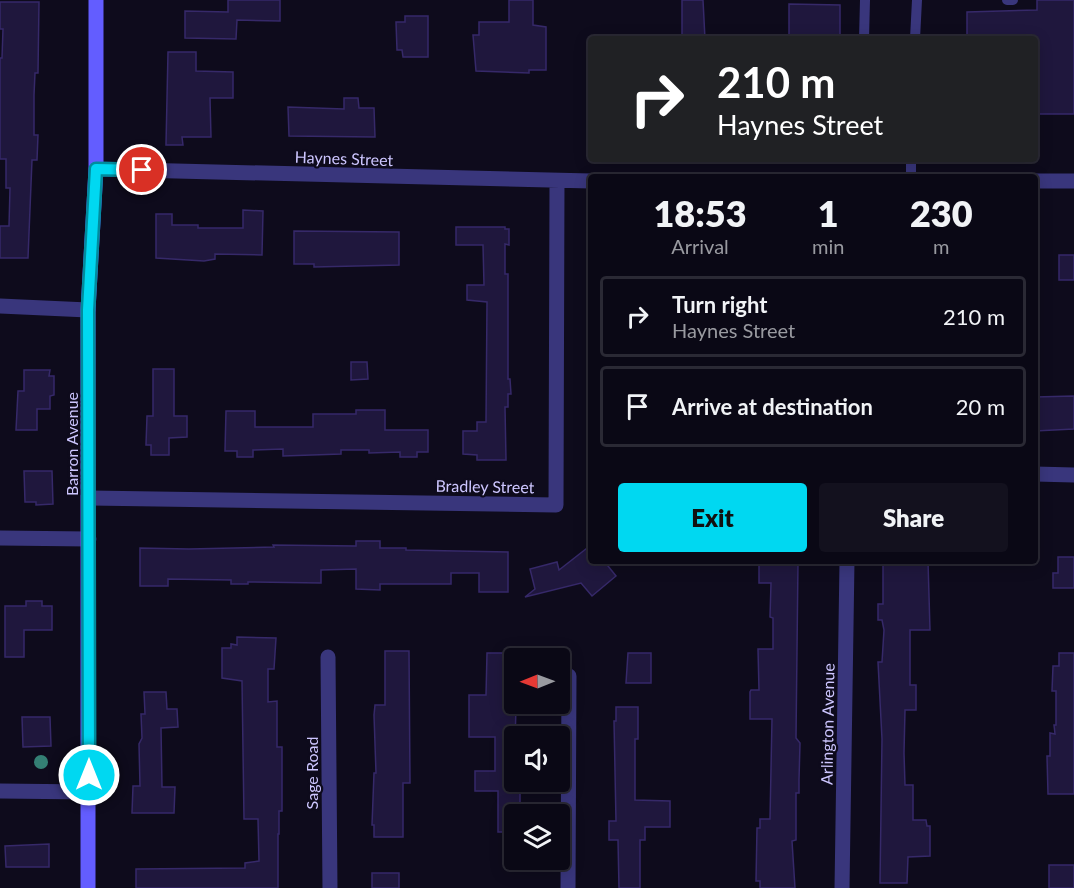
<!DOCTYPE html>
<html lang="en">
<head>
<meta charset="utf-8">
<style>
	body { margin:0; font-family:Lato,sans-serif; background:#13111e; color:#f1f3f6; height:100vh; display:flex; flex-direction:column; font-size:22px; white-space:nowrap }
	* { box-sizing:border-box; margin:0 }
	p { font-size:20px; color:#999aa0 }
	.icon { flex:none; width:33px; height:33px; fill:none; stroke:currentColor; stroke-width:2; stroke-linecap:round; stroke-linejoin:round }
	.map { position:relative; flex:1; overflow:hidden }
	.panel { position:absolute; left:588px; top:174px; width:450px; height:390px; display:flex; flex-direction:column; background:#0a0815; border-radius:6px; box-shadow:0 3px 15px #0003,0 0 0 2px #2a2934 }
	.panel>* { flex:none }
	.top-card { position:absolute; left:588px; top:36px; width:450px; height:126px; border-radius:6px; box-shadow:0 3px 15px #0003,0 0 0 2px #2a2934; background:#202124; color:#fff; overflow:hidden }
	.needle { width:39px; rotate:269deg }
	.controls { position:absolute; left:504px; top:648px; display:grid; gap:12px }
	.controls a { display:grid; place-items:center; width:66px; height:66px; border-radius:6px; background:#0a0815; box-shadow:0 3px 15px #0003,0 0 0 2px #2a2934; font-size:30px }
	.pin { position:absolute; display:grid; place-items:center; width:51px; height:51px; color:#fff; margin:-26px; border:3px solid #fff; border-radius:50%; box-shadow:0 2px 6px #0007 }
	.me { position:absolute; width:66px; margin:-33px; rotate:0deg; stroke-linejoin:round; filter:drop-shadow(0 0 4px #0008) }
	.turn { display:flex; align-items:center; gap:21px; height:126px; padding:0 30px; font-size:27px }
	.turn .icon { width:78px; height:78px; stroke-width:2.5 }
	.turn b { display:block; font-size:42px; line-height:51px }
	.eta { display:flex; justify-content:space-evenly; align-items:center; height:102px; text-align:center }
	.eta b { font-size:36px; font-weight:800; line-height:42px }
	.button { display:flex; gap:12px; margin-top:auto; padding:12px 30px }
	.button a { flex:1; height:69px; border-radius:6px; background:#00d8f1; color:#111; font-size:24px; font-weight:800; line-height:69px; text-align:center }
	.button a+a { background:#13111e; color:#f1f3f6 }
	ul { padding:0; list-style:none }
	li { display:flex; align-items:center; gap:18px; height:81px; margin:0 12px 9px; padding:0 18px; border:3px solid #2a2934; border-radius:6px }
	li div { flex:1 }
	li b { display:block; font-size:22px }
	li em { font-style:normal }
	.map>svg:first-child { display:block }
	.building { fill:#1f173d; stroke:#362969; stroke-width:1.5 }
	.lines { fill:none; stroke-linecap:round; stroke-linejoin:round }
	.lane { stroke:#39367c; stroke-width:10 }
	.street { stroke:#39367c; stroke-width:15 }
	.secondary { stroke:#635dff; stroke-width:15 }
	.tree { fill:#347f74 }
	.route-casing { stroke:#008c9d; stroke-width:15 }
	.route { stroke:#00d8f1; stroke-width:10 }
	.labels { text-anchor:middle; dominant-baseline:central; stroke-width:4.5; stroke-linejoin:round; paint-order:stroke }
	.street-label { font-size:16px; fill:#cdc6ff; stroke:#0e0b1c }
</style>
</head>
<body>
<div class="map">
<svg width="1074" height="888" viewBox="0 0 1074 888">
	<rect width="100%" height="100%" fill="#0e0b1c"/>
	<path class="building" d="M228,0H280V21L237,20L236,39L185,38V11L228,12Z
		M509,0H533V25L546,27V70H529V73L476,71L473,35H479V22H509Z
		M682,0H703L705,39H682Z
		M1037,0H1074V114H1035V39H967V12L1037,10Z
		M0,2H39L38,73H35L34,95V135H38L37,160H32L28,258H0V226H9L10,188H6V159H0V58H2L3,29H0Z
		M789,4L840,5V39H789Z
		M405,16H428V57H403L402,50H397L396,22H405Z
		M168,52H196V71L233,72V98H210L211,137H182L183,145H166Z
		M344,98H358L359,108H374L375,137L289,136L288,107L344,109Z
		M243,210L263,211L262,255L215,254V259L204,261L156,258V214H172V225H198V228H243Z
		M456,227H505V229H509V245L505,244V274H508V379H510L511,394H508V407H505L506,460H477V455L463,454V431H477V422H486L487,302L467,300V285H484L483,245H456Z
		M294,231L399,232V265L314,267V264H294Z
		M1059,255H1074V280H1059Z
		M351,362H367L368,379L351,380Z
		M153,369H174V416H187V437L169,438V455H151V445H146L147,416H153Z
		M24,370H50L49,376H54V395L50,396V409H37V430H16L18,391H24Z
		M1074,396V429L1035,431V397Z
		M356,410H385V430H428V452H417V457H400V452L369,453V450H341V454L283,456V449L253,450V457H237V451H225L226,411H255V427H313V414H356Z
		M24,471H52L53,504L36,505V502H25Z
		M356,541H380V548H406V550L508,552V592H479V573H451V584H380V590L356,589V569L321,570V583L248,582V584H231V580L168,579V586H140V548L189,549L274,547L273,545L356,546Z
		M591,545V561H604L616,576L592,596L581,583L525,597L535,589L530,569L557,562L559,570Z
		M1058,557H1074V588H1053V573H1058Z
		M883,561H928L930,630H910V685H916V710H905L904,753L905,785H913V820H926L927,826H930V856L908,857L907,883H880L882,739L878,662H882L884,630L882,620H878V604H883Z
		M798,562L796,738L800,743L799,780V793H796V840L792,841L795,888H760V881H756L757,828H760V819H770L772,719H750V692L751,690H759L758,649H773V618L770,617L771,583H759V563Z
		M26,601H42V606H52V630H24V657H5V606H26Z
		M237,637L276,638L274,669H268V702L277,701V747H282V811H279V834H278V888H136V869L245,868V863L259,861L258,819H244L242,681L222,678V648H231V644L237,645Z
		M385,651H409L410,783H403V837H374V825H372L374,773H376L374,715L375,705H385Z
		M487,653H508L506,706H516L514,782H520V814H514V832H498V791H475V771H495V737H469V695H486Z
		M628,653H651V683H626Z
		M1059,653H1074V794H1048L1047,756H1050V733L1055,734L1054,725H1056V691H1052L1053,666H1059Z
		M144,692H166L167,709H177L178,727L161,728L162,787H175L174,813H132L133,786H140L139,744L142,738L141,714H145Z
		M616,707H638V739H635V800L670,801V827H645V840H640V888H619L618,840H609V821H616L614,721H616Z
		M22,717H50L51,746L23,747Z
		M49,844V867H6L5,846Z
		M1049,865H1074V888H1049Z
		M372,873H399V888H372Z"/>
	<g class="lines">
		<path class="lane" d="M1007,0H1013
			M864,39L865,0
			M915,39L917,0
			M911,177V159"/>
		<path class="street" d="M96,169L591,181
			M1035,181H1074
			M0,306L88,310
			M1035,474L1074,475
			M90,498L556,505L557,181
			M0,538L89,539
			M328,657L330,888
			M0,791L89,792
			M568,888L569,676
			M842,888L847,561"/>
		<path class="secondary" d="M88,888V310L96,169V0"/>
	</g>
	<circle class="tree" cx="41" cy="762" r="7"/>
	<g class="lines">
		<g class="route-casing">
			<path id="route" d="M89,775L88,310L96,169L142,170"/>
		</g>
		<use href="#route" class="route"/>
	</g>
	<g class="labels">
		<g class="street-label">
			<text transform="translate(344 158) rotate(2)">Haynes Street</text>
			<text transform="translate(71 444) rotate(-90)">Barron Avenue</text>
			<text transform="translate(485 486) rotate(1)">Bradley Street</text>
			<text transform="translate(827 724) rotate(-89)">Arlington Avenue</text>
			<text transform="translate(311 773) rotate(-90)">Sage Road</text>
		</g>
	</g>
</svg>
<div class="controls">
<a><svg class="needle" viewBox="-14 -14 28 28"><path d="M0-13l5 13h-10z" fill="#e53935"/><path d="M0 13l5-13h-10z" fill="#999aa0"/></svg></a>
<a><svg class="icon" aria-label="sound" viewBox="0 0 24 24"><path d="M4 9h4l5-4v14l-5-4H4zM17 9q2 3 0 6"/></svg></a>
<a><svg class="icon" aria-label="layers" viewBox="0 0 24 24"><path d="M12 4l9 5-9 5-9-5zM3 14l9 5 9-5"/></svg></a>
</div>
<div class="pin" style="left:142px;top:170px;background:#d93025"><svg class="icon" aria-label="arrive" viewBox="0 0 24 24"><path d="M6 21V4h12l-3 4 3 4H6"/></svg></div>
<svg class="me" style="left:89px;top:775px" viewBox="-20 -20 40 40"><circle r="17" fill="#00d8f1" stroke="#fff" stroke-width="3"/><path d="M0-11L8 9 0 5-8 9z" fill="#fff"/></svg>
<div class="top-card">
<div class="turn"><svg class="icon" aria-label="right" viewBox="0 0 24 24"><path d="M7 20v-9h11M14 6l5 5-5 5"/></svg><div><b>210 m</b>Haynes Street</div></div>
</div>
<section class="panel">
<div class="eta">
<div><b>18:53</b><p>Arrival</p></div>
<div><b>1</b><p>min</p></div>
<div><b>230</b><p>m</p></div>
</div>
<ul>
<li><svg class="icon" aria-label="right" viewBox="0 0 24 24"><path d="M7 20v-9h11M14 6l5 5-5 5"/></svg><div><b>Turn right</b><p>Haynes Street</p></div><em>210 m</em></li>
<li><svg class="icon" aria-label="arrive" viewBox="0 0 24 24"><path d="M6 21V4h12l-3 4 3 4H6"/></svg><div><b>Arrive at destination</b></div><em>20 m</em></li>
</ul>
<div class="button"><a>Exit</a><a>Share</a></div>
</section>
</div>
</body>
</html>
